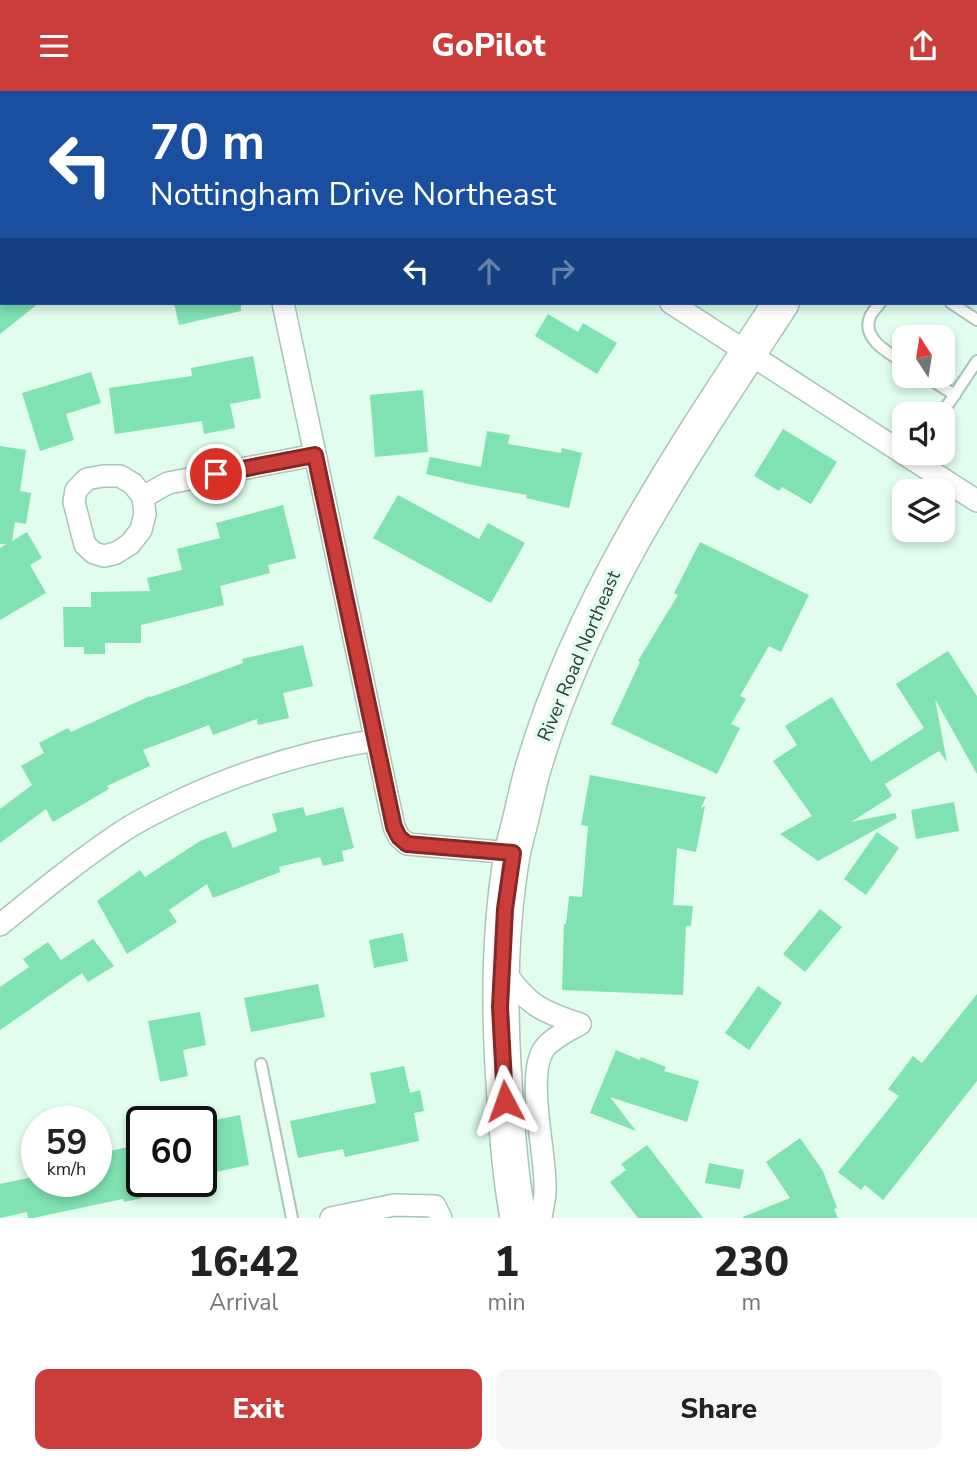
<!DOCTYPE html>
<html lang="en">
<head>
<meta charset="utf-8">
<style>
	body { margin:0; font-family:"Nunito Sans",sans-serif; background:#f6f6f6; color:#222; height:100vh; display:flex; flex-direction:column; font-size:26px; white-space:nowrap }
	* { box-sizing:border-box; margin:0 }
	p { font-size:23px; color:#767676 }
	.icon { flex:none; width:38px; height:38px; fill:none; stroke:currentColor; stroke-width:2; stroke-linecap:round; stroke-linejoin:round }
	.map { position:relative; height:1127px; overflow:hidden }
	.panel { display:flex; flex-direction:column; background:#fff; flex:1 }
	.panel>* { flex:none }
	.banner { position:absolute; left:0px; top:0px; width:978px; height:214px; box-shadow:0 4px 10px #0003; background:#1a4fa0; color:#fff; overflow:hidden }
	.needle { width:46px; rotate:348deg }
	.controls { position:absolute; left:892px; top:234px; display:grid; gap:14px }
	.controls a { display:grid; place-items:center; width:63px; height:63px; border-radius:14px; background:#fff; box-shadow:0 4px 10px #0003; font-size:35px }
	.speed { position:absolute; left:21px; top:1015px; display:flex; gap:14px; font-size:35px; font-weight:700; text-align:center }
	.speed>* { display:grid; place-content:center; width:91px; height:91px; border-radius:50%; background:#fff; box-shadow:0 4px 10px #0003; line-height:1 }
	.speed small { font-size:18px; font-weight:400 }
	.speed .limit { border:4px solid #111; border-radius:10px; background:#fff; color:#111 }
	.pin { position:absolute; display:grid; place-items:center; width:60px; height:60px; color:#fff; margin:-30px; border:4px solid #fff; border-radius:50%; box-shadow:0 2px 7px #0007 }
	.me { position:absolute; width:77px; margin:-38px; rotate:356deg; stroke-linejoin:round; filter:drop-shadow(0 0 5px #0008) }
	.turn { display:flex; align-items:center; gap:24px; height:147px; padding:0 35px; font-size:32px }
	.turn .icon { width:91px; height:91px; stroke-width:2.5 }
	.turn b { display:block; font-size:49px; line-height:60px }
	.lanes { display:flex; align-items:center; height:66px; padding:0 35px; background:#0003; justify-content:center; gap:35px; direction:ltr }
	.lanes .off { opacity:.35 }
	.eta { display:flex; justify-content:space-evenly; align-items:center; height:119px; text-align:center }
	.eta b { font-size:42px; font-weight:800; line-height:49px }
	.action { display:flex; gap:14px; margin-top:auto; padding:14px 35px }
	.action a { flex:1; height:80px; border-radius:14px; background:#cb3d3a; color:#fff; font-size:28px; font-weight:800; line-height:80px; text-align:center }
	.action a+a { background:#f6f6f6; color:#222 }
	header { display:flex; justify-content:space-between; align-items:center; height:91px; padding:0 35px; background:#cb3d3a; color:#fff; font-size:32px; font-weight:800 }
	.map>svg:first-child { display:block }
	.building { fill:#80e1b2 }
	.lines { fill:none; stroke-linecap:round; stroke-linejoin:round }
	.service-casing { stroke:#a9c5b6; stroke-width:14 }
	.minor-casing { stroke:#a9c5b6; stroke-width:24 }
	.primary-casing { stroke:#a9c5b6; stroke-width:38 }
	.service { stroke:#fff; stroke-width:10 }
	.minor { stroke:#fff; stroke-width:21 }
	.primary { stroke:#fff; stroke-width:35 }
	.route-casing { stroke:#842826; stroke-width:18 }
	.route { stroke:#cb3d3a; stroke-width:12 }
	.labels { text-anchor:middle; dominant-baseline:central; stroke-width:7; stroke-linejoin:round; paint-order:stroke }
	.street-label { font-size:19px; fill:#323d37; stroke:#e0fded }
</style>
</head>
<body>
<header><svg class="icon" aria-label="menu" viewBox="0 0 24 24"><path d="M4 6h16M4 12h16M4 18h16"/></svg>GoPilot<svg class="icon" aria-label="share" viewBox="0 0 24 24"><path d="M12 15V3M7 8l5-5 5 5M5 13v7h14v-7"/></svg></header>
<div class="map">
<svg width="977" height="1127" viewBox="0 0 977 1127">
	<rect width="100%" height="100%" fill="#e0fded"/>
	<path class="building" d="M0,212H39L0,243Z
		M174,212H241V220L179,234Z
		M548,223L578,241L583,232L617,252L597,283L535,245Z
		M253,265L261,307L230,313L235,337L204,343L202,330L115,343L109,297L192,285L191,277Z
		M91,281L101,312L66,323L74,349L40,360L22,302Z
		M423,299L428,361L375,366L370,304Z
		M783,338L837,371L811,413L782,396L779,400L754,385Z
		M487,340L510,344L508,353L561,362L562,357L582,362L569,417L526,407L527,404L473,394L426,383L430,366L481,376Z
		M0,355L26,359L20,400L31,402L26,433L15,431L12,450L27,441L42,467L30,474L46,502L0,529V457L6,453H0Z
		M398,404L479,448L488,432L525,452L491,512L373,447Z
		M283,414L296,467L268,474L270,482L220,495L224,514L141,534V552H105V563H84V556H64L63,516H91V501L150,500L147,487L182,479L177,458L220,447L216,432Z
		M700,451L809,504L781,561L769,555L740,605L746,608L731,633L740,637L717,683L611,633L640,571L638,570L678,504L674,502Z
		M303,554L313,595L283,602L289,627L258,634L257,628L213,644L209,634L143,659L150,675L107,695L109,698L53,731L46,718L0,752V718L32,694L21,675L44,662L39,652L68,637L71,641L150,605L151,606L243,572L242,568Z
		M948,560L977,605V683L935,608L947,671L939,660L885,693L892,705L851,731L895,722L897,727L818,770L780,743L812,725L773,670L797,654L785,635L832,606L871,671L924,637L896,593Z
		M590,684L706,706L701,717L705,715L696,761L677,757L673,814L693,815L691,835H686L683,904L562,899L564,833H566L569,805L582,806L588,735L581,734Z
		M954,711L959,740L916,748L911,719Z
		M303,716L306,725L343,716L354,757L342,760L344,770L323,775L320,766L279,776L280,781L213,807L207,793L169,819L177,831L127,863L97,810L140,779L145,786L200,750L226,740L233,757L277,740L272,723Z
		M877,741L899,757L866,804L844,788Z
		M820,818L842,836L805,881L783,863Z
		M403,842L408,870L374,877L369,849Z
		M93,848L114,875L88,891L82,882L0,939V896L29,876L23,868L48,851L61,869Z
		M318,893L325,926L251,941L244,907Z
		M758,895L782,912L749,959L725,942Z
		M977,903V990L883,1109L865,1094L861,1099L838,1081L899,1005L888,998L913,965L922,972Z
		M200,921L206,954L183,959L188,985L160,991L148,930Z
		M616,959L640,969L641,966L666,976L664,980L699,990L687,1031L610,1006L636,1040L590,1022Z
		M404,975L410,1002L420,999L424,1020L414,1022L419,1050L345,1066L343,1058L298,1067L290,1030L376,1012L370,982Z
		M240,1024L249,1074L201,1084V1062L210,1060L204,1031Z
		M800,1047L823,1080L837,1117L834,1118L838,1127H743V1126L790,1107L766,1071Z
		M142,1053V1107L124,1111L123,1108L33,1127H28L27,1121L0,1127V1093L37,1085V1090H96V1063Z
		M647,1054L703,1127H638L610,1091L626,1079L621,1073Z
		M709,1072L744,1079L740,1098L705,1092Z"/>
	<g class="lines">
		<g class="service-casing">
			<path id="service" d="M976,69H977
				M880,212C877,216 872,221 870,226C861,248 890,263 905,272
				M951,212L977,229
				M925,285L955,304
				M941,324L977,270
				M261,973L292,1127"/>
		</g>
		<g class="minor-casing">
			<path id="minor" d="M226,0L227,2
				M865,0L868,2
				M283,212L394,736L399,746L407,753L513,762
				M671,212L977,410
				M103,385H120L133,393L143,406L145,423L141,439L130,453L116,462L104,465L94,462L85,454L74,411L76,399L87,388Z
				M143,406L168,392L315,364
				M0,834C39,802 78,770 120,742C139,729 160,719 181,709C243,680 308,660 376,649
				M502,877C527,913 539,920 580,933
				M331,1127L394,1114L435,1115L441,1127
				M541,1127C542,1118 545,1109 545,1100C547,1065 525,986 544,958C552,947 568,940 580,933"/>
		</g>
		<g class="primary-casing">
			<path id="primary" d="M918,2L920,0
				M518,1127C509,1077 506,1025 503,975C499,904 500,834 512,764C515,748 520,733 523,718C527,702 530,686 535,671C585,504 686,357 781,212"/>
		</g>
		<use href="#service" class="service"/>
		<use href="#minor" class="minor"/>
		<use href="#primary" class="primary"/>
	</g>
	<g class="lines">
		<g class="route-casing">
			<path id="route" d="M216,383L315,364L394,736L399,746L407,753L513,762L505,818L500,916L505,1010"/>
		</g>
		<use href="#route" class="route"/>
	</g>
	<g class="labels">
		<g class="street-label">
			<text transform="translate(579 565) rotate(-67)">River Road Northeast</text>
		</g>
	</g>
</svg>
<div class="controls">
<a><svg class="needle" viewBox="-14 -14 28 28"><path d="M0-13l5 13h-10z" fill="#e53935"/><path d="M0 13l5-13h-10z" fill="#767676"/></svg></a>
<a><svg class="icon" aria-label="sound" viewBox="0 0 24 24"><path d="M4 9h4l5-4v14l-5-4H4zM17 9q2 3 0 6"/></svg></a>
<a><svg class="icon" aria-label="layers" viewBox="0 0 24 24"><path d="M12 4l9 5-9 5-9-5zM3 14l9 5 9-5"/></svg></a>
</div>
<div class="speed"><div>59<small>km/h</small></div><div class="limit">60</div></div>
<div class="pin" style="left:216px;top:383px;background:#d93025"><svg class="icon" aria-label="arrive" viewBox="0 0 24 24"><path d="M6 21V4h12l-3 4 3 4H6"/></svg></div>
<svg class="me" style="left:505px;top:1010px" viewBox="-20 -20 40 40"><path d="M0-17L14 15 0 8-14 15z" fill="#cb3d3a" stroke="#fff" stroke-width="4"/></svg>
<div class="banner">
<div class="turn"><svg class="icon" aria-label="left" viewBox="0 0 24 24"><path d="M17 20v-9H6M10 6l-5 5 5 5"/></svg><div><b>70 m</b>Nottingham Drive Northeast</div></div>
<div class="lanes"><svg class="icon" aria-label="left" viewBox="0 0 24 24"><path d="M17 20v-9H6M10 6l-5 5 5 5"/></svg><svg class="icon off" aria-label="ahead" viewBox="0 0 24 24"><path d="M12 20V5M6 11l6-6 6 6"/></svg><svg class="icon off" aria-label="right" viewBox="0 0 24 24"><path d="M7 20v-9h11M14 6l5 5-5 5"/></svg></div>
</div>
</div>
<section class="panel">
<div class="eta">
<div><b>16:42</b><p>Arrival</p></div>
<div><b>1</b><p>min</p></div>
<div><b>230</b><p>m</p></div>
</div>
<div class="action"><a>Exit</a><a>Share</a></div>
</section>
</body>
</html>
